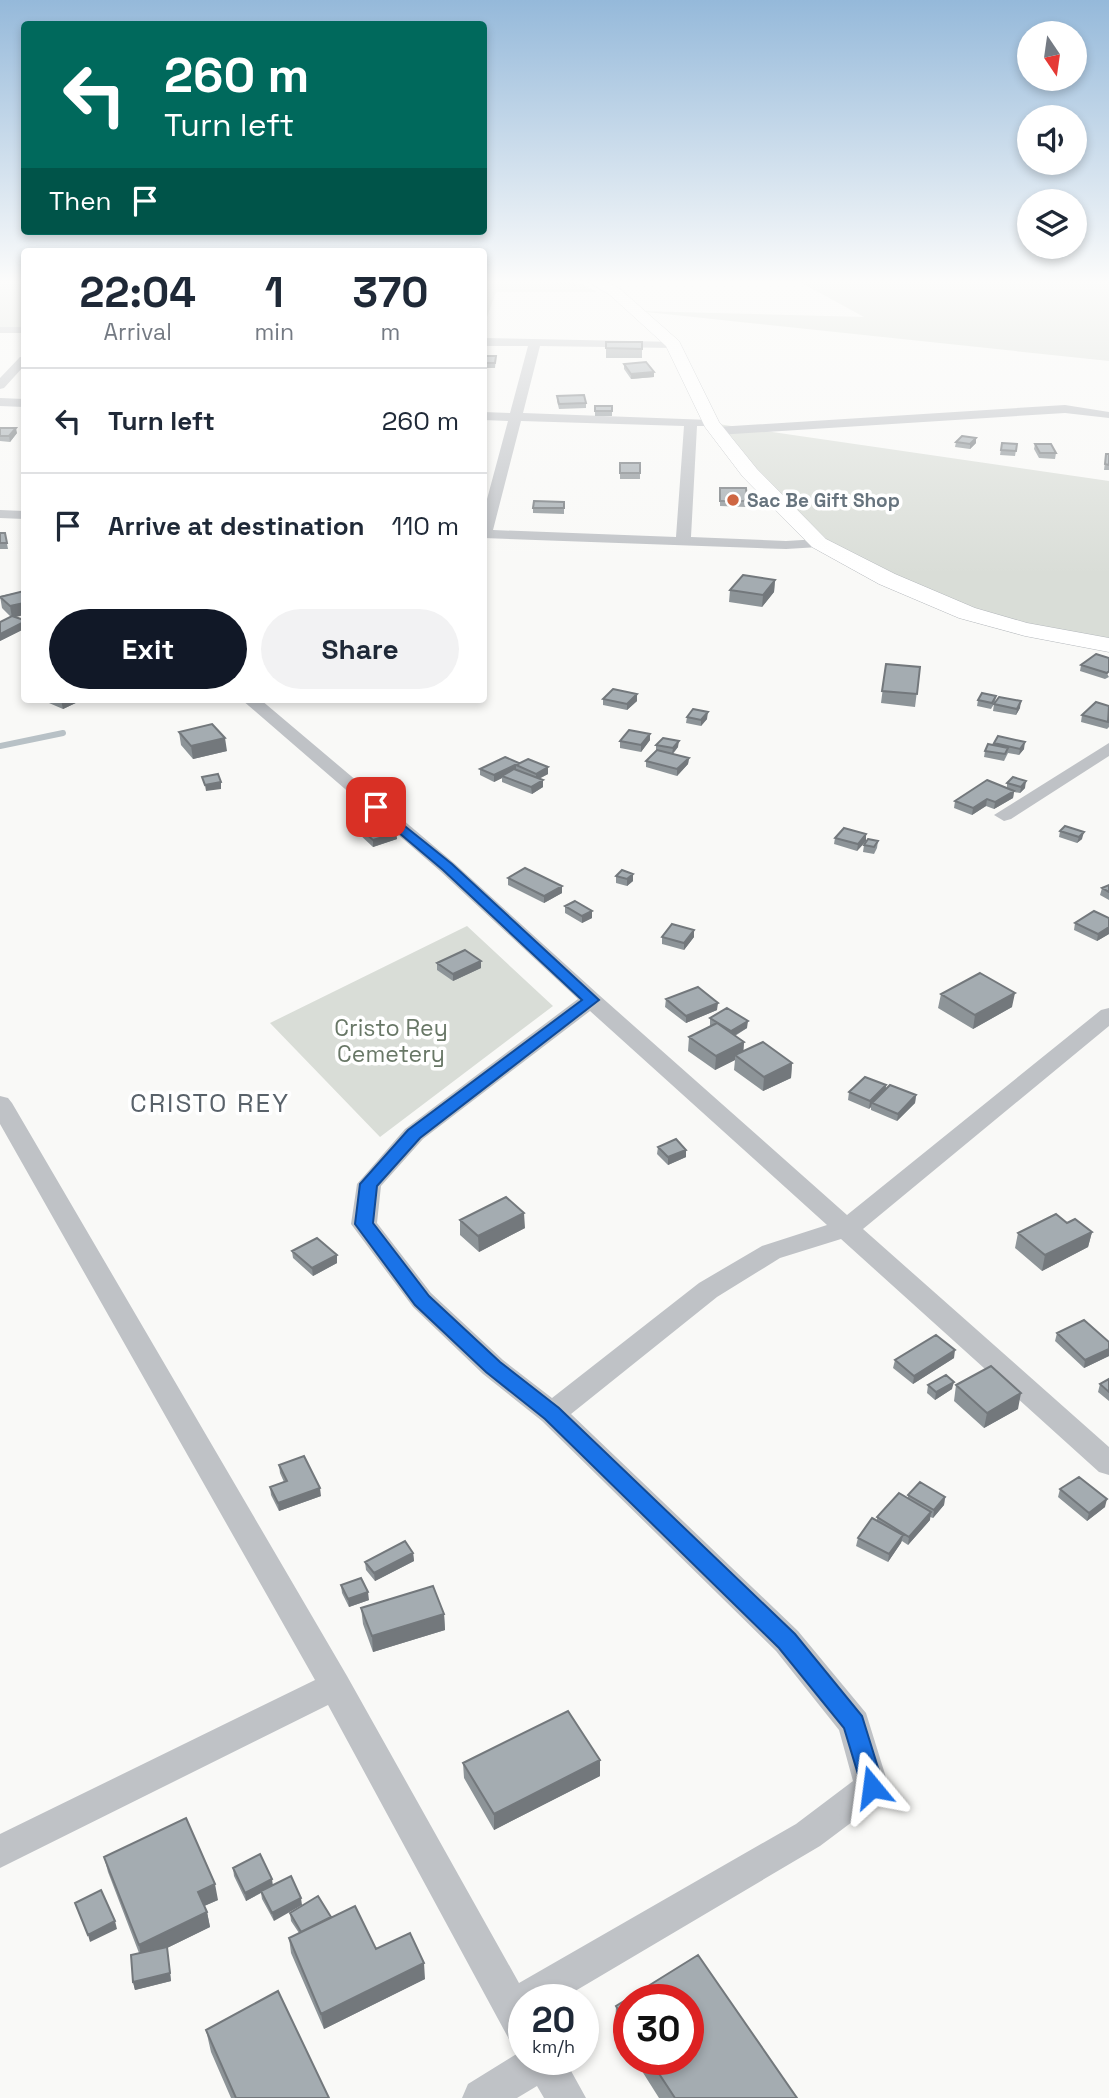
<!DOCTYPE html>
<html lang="en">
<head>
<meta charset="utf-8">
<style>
	body { margin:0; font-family:"Space Grotesk",sans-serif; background:#f2f2f3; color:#1f2937; height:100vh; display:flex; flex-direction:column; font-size:26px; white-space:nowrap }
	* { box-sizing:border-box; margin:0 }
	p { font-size:23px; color:#747a83 }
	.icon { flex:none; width:38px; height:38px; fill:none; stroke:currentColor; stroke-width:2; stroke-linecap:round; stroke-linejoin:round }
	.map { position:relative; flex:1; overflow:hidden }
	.drawer { position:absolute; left:21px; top:248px; width:466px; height:455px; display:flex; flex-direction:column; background:#fff; border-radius:7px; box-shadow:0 4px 10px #0003 }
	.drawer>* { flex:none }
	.hud { position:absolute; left:21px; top:21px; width:466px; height:214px; border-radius:7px; box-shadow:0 4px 10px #0003; background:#00695c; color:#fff; overflow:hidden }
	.needle { width:46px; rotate:167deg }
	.tools { position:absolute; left:1017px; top:21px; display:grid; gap:14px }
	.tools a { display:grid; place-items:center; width:70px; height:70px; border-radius:50%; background:#fff; box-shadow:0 4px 10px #0003; font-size:35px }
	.speed { position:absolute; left:508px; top:1984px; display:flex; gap:14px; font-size:35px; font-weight:700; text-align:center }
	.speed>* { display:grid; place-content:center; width:91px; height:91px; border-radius:50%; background:#fff; box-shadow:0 4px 10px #0003; line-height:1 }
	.speed small { font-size:18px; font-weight:400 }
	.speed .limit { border:10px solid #d22; background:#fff; color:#111 }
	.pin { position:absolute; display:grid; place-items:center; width:60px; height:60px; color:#fff; margin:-30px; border-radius:14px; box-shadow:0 4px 10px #0006 }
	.me { position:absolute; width:77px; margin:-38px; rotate:344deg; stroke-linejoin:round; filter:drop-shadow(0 0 5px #0008) }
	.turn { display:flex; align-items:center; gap:24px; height:147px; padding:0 28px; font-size:32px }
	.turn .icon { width:91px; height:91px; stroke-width:2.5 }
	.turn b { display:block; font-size:49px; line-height:60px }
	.then { display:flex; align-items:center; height:66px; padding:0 28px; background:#0003; gap:14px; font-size:26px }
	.eta { display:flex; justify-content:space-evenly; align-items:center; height:119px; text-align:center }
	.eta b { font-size:42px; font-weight:600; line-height:49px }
	.action { display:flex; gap:14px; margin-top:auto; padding:14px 28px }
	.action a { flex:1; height:80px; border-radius:42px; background:#111827; color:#fff; font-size:28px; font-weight:600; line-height:80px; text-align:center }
	.action a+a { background:#f2f2f3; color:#1f2937 }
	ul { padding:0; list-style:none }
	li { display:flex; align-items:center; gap:21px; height:105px; padding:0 28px; border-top:2px solid #e0e1e3 }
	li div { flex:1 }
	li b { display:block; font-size:26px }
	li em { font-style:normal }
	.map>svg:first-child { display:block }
	.green { fill:#d9ddd7 }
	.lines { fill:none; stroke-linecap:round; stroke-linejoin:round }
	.stream { stroke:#b8c1c6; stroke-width:6 }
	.secondary-casing { stroke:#b4b8bc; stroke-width:1 }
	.path { stroke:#b9bcbe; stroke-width:2.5; stroke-dasharray:2 2; stroke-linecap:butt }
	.minor { fill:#bfc2c6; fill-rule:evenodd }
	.secondary { fill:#fff; fill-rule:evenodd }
	.wall { fill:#8d9498 }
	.shaded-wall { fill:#73787c }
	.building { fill:#a4acb1; stroke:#73787c; stroke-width:2 }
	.route { fill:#1a73e8; stroke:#114b97; stroke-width:2 }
	.poi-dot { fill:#ce6642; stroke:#fff; stroke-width:2.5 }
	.labels { text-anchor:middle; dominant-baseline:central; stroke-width:7; stroke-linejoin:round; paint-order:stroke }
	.far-poi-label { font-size:19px; font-weight:bold; fill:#67747e; stroke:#fff; text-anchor:start }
	.park-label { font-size:23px; fill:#687766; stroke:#fff }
	.quarter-label { font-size:26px; letter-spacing:2px; fill:#59626a; stroke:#fff }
</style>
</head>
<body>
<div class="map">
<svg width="1109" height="2098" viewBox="0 0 1109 2098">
	<rect width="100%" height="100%" fill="#f9f9f7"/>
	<path class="green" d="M0,281H24V330L0,329Z
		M483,281H577L597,292H496L483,328Z
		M798,281H1109V361L637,311L864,317Z
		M711,423L1109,481V645L1025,629L819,543Z
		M467,926L553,1006L380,1137L270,1023Z"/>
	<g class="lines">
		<path class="stream" d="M0,746L63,733"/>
		<g class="secondary-casing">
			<path id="secondary" d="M587,281H606L620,289L679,341L719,422L757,469L826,539L895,574L975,608L1027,623L1109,638V652L1025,636L959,618L879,584L812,547L743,477L705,427L666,346L610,295Z"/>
		</g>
		<path class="path" d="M545,281L576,285"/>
		<path class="minor" d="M0,327H24V333H0Z
			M483,338L677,342L679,344L673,348L540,346L523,413L710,420V426H697L691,537L786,541L819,539L826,543L819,547L786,549L483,538V514L508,421L483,420V412L510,413L528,346H483ZM521,421L684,426L676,537L493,530Z
			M20,357H24V366L4,388L0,389V378Z
			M0,398L24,399V407L0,406Z
			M1065,405L1109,412V418L1065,413L717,435L710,431L717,427Z
			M0,510L24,511V519L0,518Z
			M242,700H261L454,863L599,995L847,1215L1101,1010L1109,1008V1026L863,1229L1109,1447V1475L1099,1472L841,1239L780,1258L717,1297L571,1414L798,1631L866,1713L889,1787L884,1798L820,1846L560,2000H523V2047L510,2041L328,1705L0,1868V1834L315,1680L0,1124V1096L8,1098L12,1103L347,1676L519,1983L796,1824L853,1781L839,1730L776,1651L542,1421L483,1374L413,1307L351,1224L357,1184L405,1129L578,999L440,871ZM590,1011L827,1225L762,1246L699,1283L552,1398L503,1360L431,1293L377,1223L381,1186L423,1139Z
			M1109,743V756L1011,819L1004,821L994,815Z
			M523,2050V2060H565L586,2098H544L537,2086L517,2098H462L468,2084Z"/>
		<use href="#secondary" class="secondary"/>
	</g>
	<path class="wall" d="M606,342H642V358H606Z
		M483,356H496L495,368H483Z
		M624,364L654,377L631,379L624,369Z
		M557,396L586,403V408L559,409L557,401Z
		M595,406H612V416H595Z
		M0,428L17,433L10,442L0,441Z
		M976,438V443L970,449L955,447L956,442Z
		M1002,443L1017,444L1015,456L1000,455Z
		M1035,444L1056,453L1055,459L1039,458L1034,449Z
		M1106,454H1109V470H1104Z
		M620,463L640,473V479H620Z
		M720,488L747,501L746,507L720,506Z
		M564,502V514L533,513V508Z
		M0,533H5L8,549H0Z
		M775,580L774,592L762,607L729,602L730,590Z
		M24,591L15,617L24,629L0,641V622L11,617L2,608L0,596Z
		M1096,654L1109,677L1105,679L1080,671L1081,665Z
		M886,664L920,667L915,707L881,703Z
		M996,696L995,702L1020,708L1016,715L993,711L994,704L991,709L977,706L978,700Z
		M603,699L637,701L627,710L603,705Z
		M42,700H82L63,709Z
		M1109,706V727L1107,729L1081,722L1082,715Z
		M687,717L707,719L701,726L686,723Z
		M179,732L227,751L193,759L181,745Z
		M650,740L641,752L620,748V741Z
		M994,743L1024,749L1019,755L1008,753L1004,761L984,757L985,751L993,745Z
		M656,745L678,747L673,754L689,758L688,764L677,776L646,767V761L656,751Z
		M519,763L548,767V774L539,779L543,787L532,794L502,782V778L494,782L480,775V769Z
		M1007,783L1025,788L1020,793L1014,792L1013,798L994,809L986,806L972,815L954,808L955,801L1007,788Z
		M1065,826L1082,839L1077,843L1059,837L1060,831Z
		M358,827L396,833L397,839L373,847L359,834Z
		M866,834V841L857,851L834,844L835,838Z
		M878,841L877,848L874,854L863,852L864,845Z
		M616,876L633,881L627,886L616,883Z
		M508,878L562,886V893L544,903L508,885Z
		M1109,885V900L1100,895L1102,888Z
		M565,906L592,918L582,923L565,913Z
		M1109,918V934L1097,941L1074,930L1075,923Z
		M662,937H694L684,950L662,944Z
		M481,961V968L453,981L437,970V963Z
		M941,994L1012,1007L973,1029L938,1008Z
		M666,999L717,1010L686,1023L665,1007Z
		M710,1018L747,1028L735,1036L744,1042L743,1052L792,1063L791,1078L763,1091L734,1070L735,1060L715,1070L688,1051L689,1037L710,1026Z
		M886,1085V1088L916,1095L915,1103L897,1121L871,1110V1107L869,1109L848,1100L849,1092Z
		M658,1147L686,1150V1157L668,1165L657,1154Z
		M460,1220L525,1228L479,1252L460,1235Z
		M1067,1223L1092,1232L1088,1247L1042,1271L1015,1248L1018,1233Z
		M292,1251L337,1255V1263L313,1276L293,1258Z
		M1057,1333L1109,1342V1356L1084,1368L1055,1341Z
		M954,1358L913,1384L893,1368L895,1360Z
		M1109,1379V1401L1098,1392L1100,1384Z
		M928,1385L952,1389L935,1400L927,1393Z
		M956,1385L1018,1409L984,1428L954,1401Z
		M279,1465L321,1496L279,1511L271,1495L270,1487L284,1482L280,1473Z
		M1060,1489L1105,1507L1087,1521L1058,1497Z
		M908,1495L945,1497L944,1505L933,1518L930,1517V1520L908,1545L902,1541L888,1562L856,1546L858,1538L877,1521V1517L908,1498Z
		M413,1553L414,1561L375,1581L366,1570L365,1562Z
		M341,1585L369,1600L349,1607L342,1593Z
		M361,1608L444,1614L445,1630L373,1652L363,1624Z
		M600,1760V1776L494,1830L464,1778L463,1763Z
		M104,1857L218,1900L204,1906L207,1912L210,1927L167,1948L171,1981L135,1990L133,1982L139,1953L108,1872Z
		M233,1868L273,1885L274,1921L262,1899L261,1893L246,1901L234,1876Z
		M290,1913L331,1917L376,1949L425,1979L324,2029L291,1953L289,1938L299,1933L291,1921Z
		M698,1955L797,2098H659L635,2060H688V2000H628V2049L615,2028L616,2006Z
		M206,2030L329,2098H231L211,2052Z"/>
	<path class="shaded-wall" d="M654,372V377L631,379V374Z
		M16,428L17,433L10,442L9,436Z
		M976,438V443L970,449V444Z
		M775,580L774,592L762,607L763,595Z
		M24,603V615L12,618L10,606Z
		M24,622V629L0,641V634Z
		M637,694V701L627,710V704Z
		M61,700H82L63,709Z
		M1021,701L1020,708L1016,715L1017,709Z
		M708,712L707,719L701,726V720Z
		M650,734V740L641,752V745Z
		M225,738L227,751L193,759L191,746Z
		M679,741L678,747L672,754L673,748Z
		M1025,742L1024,749L1019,755L1020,749Z
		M689,758L688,764L677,776V769Z
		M519,763L516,765V771L502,776V778L494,782V775Z
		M548,767V774L536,780V774Z
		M543,780V787L532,794L531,787Z
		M1026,781L1025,788L1020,793L1021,787Z
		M221,782V789L206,791L205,785Z
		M1014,791L1013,798L994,809L995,802Z
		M987,799L986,806L972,815L973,808Z
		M1084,832L1082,839L1077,843L1079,837Z
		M396,833L397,839L373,847V840Z
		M866,834V841L857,851L858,844Z
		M633,874V881L627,886V879Z
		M562,886V893L544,903V896Z
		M592,911V918L582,923V916Z
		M1109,927V934L1097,941L1098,934Z
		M694,930V937L684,950V943Z
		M481,961V968L453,981V974Z
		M1015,993L1012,1007L973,1029L975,1015Z
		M718,1003L717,1010L686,1023V1016Z
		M748,1021L747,1028L730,1038L731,1031Z
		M744,1042L743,1056L735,1055V1060L715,1070L716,1056Z
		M792,1063L791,1078L763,1091L764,1077Z
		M886,1085L885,1093L872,1103L871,1107L869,1109L870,1101Z
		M916,1095L915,1103L897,1121L898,1114Z
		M686,1150V1157L668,1165V1157Z
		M524,1213L525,1228L479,1252L478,1236Z
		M1092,1232L1088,1247L1042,1271L1045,1255Z
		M337,1255V1263L313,1276L312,1268Z
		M1109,1349V1356L1084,1368L1085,1360Z
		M955,1350L954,1358L913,1384L914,1376Z
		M954,1382L952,1389L935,1400L936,1392Z
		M1021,1393L1018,1409L984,1428L987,1413Z
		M320,1488L321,1496L279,1511L278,1503Z
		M945,1497L944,1505L933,1518L934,1510Z
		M1107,1499L1105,1507L1087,1521L1089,1513Z
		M931,1512L930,1520L908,1545L909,1537Z
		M903,1535L901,1543L888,1562L889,1554Z
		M413,1553L414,1561L375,1581L374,1573Z
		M368,1592L369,1600L349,1607L348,1599Z
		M444,1614L445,1630L373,1652L372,1636Z
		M600,1760V1776L494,1830V1814Z
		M272,1879L273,1886L246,1901L245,1893Z
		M215,1884L218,1900L202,1907L198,1892Z
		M301,1898L302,1905L274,1921L272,1913Z
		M207,1912L210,1927L167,1948L171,1981L135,1990L133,1982L142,1961L139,1945Z
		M115,1921L117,1929L90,1942L88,1935Z
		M424,1963L425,1979L324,2029L321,2014Z"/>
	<path class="building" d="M606,342H642V349L606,348Z
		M483,356H496L495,363H483Z
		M646,362L654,372L631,374L624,364Z
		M584,395L586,403L559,404L557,396Z
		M595,406H612V411H595Z
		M0,428H16L9,436H0Z
		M962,436L976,438L970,444L956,442Z
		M1002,443L1017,444L1016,451L1001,450Z
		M1035,444H1051L1056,453H1040Z
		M1106,454H1109V465L1105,464Z
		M620,463H640V473H620Z
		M720,488H746L747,501H720Z
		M534,501L564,502V508H533Z
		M0,533H5L7,543H0Z
		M743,575L775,580L763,595L730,590Z
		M24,591V603L10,606L0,597Z
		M12,616L24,620V622L0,634V622Z
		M1096,654L1109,658V671L1107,673L1081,665Z
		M886,664L920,667L917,694L882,691Z
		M613,689L637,694L627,704L603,699Z
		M982,693L996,696L992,703L978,700Z
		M999,697L1021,701L1017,709L994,704Z
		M1096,702L1109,706L1108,722L1082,715Z
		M693,709L708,712L701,720L687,717Z
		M212,724L225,738L191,746L179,732Z
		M629,730L650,734L641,745L620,741Z
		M998,736L1025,742L1020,749L994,743Z
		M663,738L679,741L673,748L656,745Z
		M988,744L1008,748L1005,754L985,751Z
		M657,750L689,758L677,769L646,761Z
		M505,757L519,763L494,775L480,769Z
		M528,759L548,767L536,774L516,765Z
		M514,769L543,780L531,787L502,776Z
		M218,774L221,782L205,785L202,777Z
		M1013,777L1026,781L1021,787L1007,783Z
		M987,780L1014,791L995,802L987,799L973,808L955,801Z
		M381,820L396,833L373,840L358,827Z
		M1065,826L1084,832L1079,837L1060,831Z
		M844,828L866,834L858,844L835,838Z
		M868,839L878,841L874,847L864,845Z
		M525,868L562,886L544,896L508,878Z
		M622,870L633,874L627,879L616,876Z
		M1109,885V892L1102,888Z
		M575,901L592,911L582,916L565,906Z
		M1094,911L1109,918V927L1098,934L1075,923Z
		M672,924L694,930L684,943L662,937Z
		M465,950L481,961L453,974L437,963Z
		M980,973L1015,993L975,1015L941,994Z
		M698,987L718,1003L686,1016L666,999Z
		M727,1008L748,1021L731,1031L710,1018Z
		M717,1023L744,1042L716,1056L689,1037Z
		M763,1042L792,1063L764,1077L735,1055Z
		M865,1077L886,1085L870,1101L849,1092Z
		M890,1085L916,1095L898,1114L872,1103Z
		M676,1139L686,1150L668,1157L658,1147Z
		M506,1197L524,1213L478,1236L460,1220Z
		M1056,1214L1067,1223L1075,1219L1092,1232L1045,1255L1018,1233Z
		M317,1238L337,1255L312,1268L292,1251Z
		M1084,1320L1109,1342V1349L1085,1360L1057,1333Z
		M936,1335L955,1350L914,1376L895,1360Z
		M991,1366L1021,1393L987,1413L956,1385Z
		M946,1375L954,1382L936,1392L928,1385Z
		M1109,1379V1392L1100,1384Z
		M304,1456L320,1488L278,1503L270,1487L287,1481L279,1465Z
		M1079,1477L1107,1499L1089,1513L1060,1489Z
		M920,1482L945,1497L934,1510L908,1495Z
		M899,1493L931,1512L909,1537L877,1517Z
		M872,1518L903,1535L889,1554L858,1538Z
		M405,1541L413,1553L374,1573L365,1562Z
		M361,1578L368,1592L348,1599L341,1585Z
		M433,1586L444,1614L372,1636L361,1608Z
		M568,1711L600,1760L494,1814L463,1763Z
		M186,1818L215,1884L198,1892L207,1912L139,1945L104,1857Z
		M260,1854L272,1879L245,1893L233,1868Z
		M291,1876L301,1898L272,1913L261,1891Z
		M101,1890L115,1921L88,1935L75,1903Z
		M318,1896L331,1917L301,1932L290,1913Z
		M355,1906L376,1949L410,1933L424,1963L321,2014L289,1938Z
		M167,1947L170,1973L133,1982L131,1955Z
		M698,1955L797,2098H675L650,2060H688V2000H628V2025L616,2006Z
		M278,1991L329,2098H236L206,2030Z"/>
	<linearGradient id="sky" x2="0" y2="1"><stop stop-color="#95b9da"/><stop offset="0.49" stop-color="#fcfcfb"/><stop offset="1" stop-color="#fcfcfb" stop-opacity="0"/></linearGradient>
	<rect width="1109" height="575" fill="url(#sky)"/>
	<path class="route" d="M376,803L452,864L599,1000L420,1138L377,1186L373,1223L429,1296L500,1362L559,1408L795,1634L862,1716L884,1787L881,1794L872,1797L864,1794L844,1728L779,1648L545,1419L486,1372L415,1305L355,1224L360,1184L408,1130L582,1000L443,870L372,810L370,807Z"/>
	<circle class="poi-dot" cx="733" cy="500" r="7"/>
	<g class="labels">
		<g class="far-poi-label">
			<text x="747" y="500">Sac Be Gift Shop</text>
		</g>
		<g class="park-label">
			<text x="391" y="1028">Cristo Rey<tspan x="391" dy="26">Cemetery</tspan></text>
		</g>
		<g class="quarter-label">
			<text x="210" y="1103">CRISTO REY</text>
		</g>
	</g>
</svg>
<div class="tools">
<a><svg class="needle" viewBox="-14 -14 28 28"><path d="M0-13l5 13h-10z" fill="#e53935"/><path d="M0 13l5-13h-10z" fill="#747a83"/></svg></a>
<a><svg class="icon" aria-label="sound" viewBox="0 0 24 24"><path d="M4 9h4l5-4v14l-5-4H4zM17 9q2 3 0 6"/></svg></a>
<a><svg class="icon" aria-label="layers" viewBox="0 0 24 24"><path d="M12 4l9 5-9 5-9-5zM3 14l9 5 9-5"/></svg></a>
</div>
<div class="speed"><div>20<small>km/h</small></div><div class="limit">30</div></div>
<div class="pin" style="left:376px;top:807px;background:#d93025"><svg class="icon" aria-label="arrive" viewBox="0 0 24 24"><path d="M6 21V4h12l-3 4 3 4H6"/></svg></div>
<svg class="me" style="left:872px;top:1787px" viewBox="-20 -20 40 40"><path d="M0-17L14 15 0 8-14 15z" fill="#1a73e8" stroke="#fff" stroke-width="4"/></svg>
<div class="hud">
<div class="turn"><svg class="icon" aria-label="left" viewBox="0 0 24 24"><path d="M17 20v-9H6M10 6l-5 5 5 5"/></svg><div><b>260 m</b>Turn left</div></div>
<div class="then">Then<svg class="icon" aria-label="arrive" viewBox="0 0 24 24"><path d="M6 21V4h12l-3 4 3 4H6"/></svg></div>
</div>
<section class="drawer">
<div class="eta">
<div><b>22:04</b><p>Arrival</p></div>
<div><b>1</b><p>min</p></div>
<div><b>370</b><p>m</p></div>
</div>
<ul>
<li><svg class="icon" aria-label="left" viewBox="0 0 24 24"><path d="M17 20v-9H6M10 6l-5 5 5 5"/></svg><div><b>Turn left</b></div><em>260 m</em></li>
<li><svg class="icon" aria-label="arrive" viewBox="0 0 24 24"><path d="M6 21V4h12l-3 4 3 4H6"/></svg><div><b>Arrive at destination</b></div><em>110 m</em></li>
</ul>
<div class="action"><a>Exit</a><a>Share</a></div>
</section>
</div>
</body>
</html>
